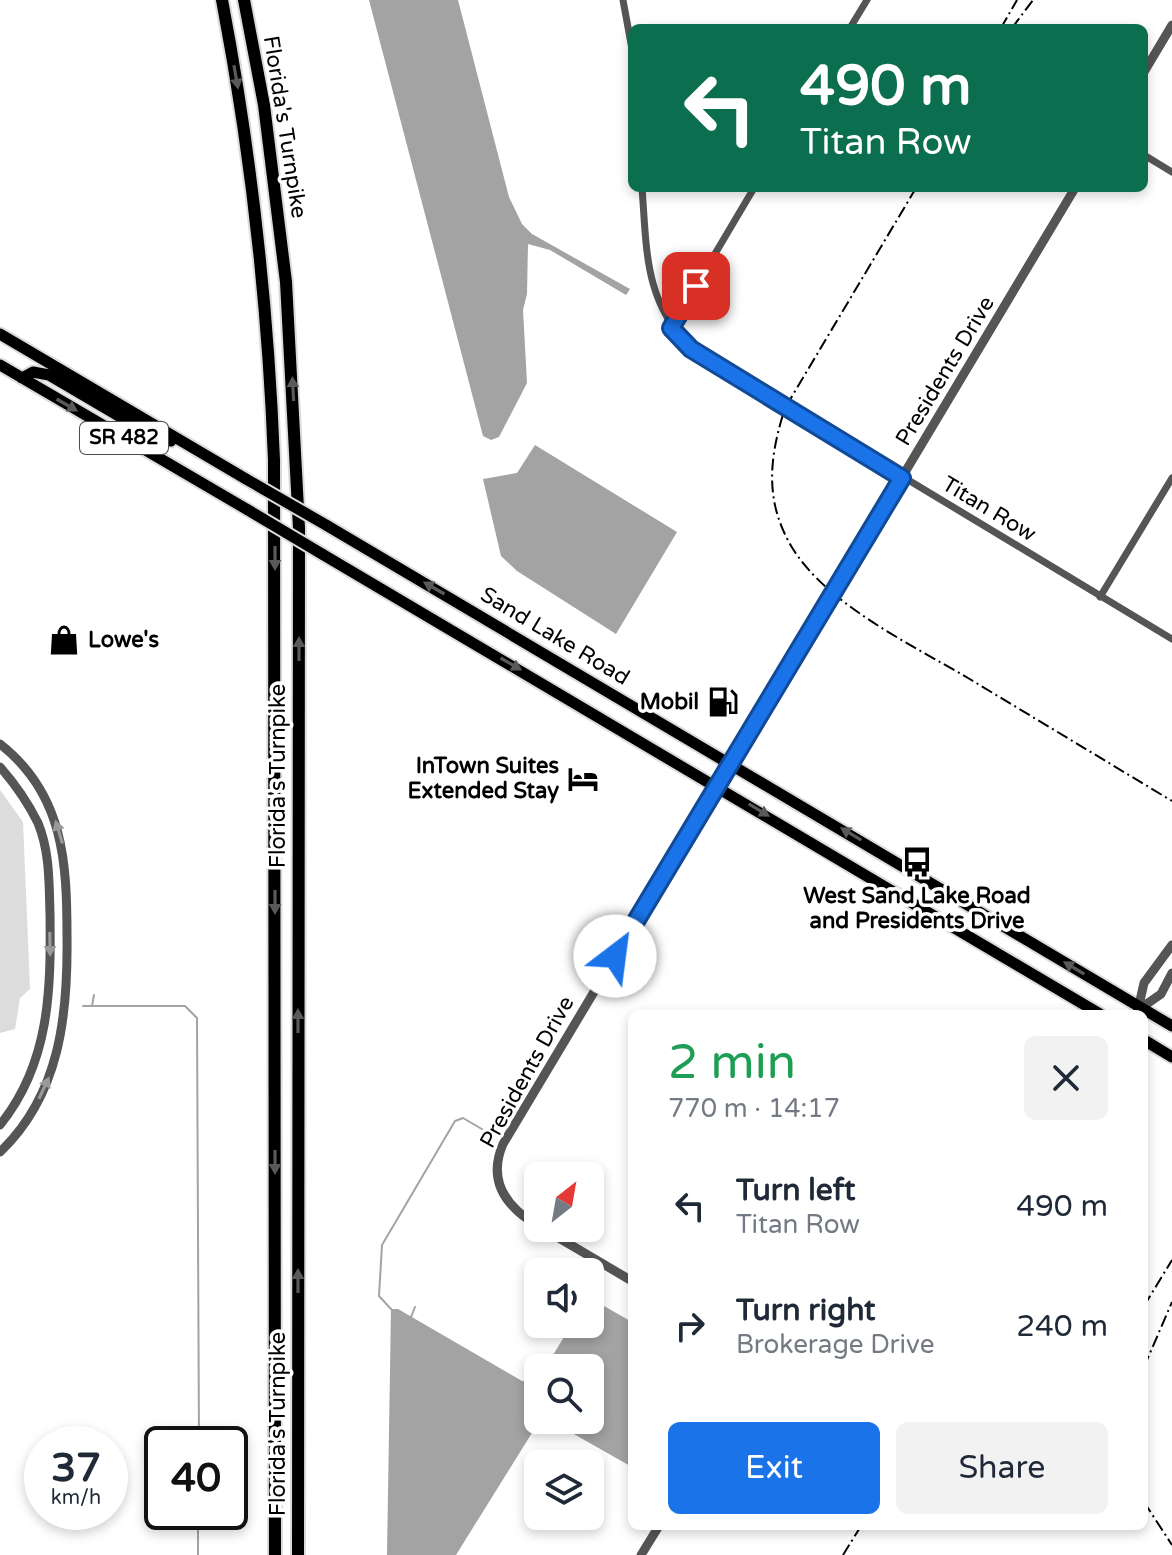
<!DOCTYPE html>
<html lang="en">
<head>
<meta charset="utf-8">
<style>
	body { margin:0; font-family:"Varela Round",sans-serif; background:#f2f2f3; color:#1f2937; height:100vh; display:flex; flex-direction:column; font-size:30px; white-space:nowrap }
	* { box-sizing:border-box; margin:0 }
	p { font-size:26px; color:#747a83 }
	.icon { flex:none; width:44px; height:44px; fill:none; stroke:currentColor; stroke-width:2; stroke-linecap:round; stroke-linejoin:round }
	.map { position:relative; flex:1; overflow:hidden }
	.side { position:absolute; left:628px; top:1010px; width:520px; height:520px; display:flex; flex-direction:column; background:#fff; border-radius:12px; box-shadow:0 4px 12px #0003 }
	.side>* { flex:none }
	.top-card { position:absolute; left:628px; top:24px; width:520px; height:168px; border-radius:12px; box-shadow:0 4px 12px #0003; background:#0b6e4f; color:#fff; overflow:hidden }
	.needle { width:52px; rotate:31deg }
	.buttons { position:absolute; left:524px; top:1162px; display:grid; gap:16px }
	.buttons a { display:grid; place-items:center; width:80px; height:80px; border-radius:12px; background:#fff; box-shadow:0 4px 12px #0003; font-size:40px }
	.speed { position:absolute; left:24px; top:1426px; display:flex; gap:16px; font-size:40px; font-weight:700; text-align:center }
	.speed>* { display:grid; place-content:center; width:104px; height:104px; border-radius:50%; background:#fff; box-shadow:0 4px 12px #0003; line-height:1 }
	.speed small { font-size:20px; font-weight:400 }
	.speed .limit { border:4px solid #111; border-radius:12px; background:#fff; color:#111 }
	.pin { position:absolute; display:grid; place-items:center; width:68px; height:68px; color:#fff; margin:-34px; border-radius:16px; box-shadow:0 4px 12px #0006 }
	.me { position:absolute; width:88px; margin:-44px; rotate:30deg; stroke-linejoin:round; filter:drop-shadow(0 0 6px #0008) }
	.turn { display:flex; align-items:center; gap:28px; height:168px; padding:0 40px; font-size:36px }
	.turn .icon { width:104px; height:104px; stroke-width:2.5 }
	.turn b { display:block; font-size:56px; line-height:68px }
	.round { display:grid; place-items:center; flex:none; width:84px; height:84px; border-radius:12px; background:#f2f2f3 }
	.overview { display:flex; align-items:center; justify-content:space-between; height:136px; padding:0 40px }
	h1 { font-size:48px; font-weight:600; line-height:60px; color:#1e9e55 }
	.action { display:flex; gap:16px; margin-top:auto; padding:16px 40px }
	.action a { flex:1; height:92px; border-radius:12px; background:#1a73e8; color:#fff; font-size:32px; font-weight:600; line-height:92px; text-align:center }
	.action a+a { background:#f2f2f3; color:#1f2937 }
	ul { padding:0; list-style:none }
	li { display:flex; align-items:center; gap:24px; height:120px; padding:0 40px }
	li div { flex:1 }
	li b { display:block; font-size:30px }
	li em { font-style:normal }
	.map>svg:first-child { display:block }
	.green { fill:#dcdcdc }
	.water { fill:#a3a3a3 }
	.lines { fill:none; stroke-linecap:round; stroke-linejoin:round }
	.stream { stroke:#a3a3a3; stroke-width:2 }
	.primary-casing { stroke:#dbdbdb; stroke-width:15 }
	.motorway-casing { stroke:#dbdbdb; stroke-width:16 }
	.minor { stroke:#555; stroke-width:7 }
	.tertiary { stroke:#555; stroke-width:9 }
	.primary { stroke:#000; stroke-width:11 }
	.motorway { stroke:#000; stroke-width:12 }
	.rail { stroke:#000; stroke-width:2; stroke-dasharray:12 4 2 4; stroke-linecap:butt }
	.primary-bridge-casing { stroke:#dbdbdb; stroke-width:15; stroke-linecap:butt }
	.primary-bridge { stroke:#000; stroke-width:11 }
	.oneway { fill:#595959 }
	.oneway2 { fill:#999 }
	.route-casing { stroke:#114b97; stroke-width:20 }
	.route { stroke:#1a73e8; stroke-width:14 }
	.labels { text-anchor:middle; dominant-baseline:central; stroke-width:7; stroke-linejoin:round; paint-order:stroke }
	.shield { fill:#fff; stroke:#4c4c4c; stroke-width:2 }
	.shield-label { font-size:20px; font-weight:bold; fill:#000 }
	.street-label { font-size:22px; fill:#000; stroke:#fff }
	.poi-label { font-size:22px; font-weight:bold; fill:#000; stroke:#fff; text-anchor:end }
</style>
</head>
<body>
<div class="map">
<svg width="1172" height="1555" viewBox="0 0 1172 1555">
	<rect width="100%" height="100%" fill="#fff"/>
	<path class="green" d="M0,790L23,822L30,989L20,998L15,1029L0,1033Z"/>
	<path class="water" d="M369,0H458L509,197L522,224L532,234L630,289L626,295L550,250L528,244L527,294L523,310L527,383L499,437L491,440L483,436Z
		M535,445L677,532L616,634L517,571L501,556L483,479L517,473Z
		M590,1298L632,1322V1467L549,1420H590V1368H545L572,1324H590Z
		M391,1309H398L522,1381L533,1382L538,1378L540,1420L456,1555H387Z"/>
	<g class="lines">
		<path class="stream" d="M83,1006H185L197,1018L199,1444
			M92,1006L94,995
			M391,1309L379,1296L382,1245L455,1121L463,1118L492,1135
			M411,1317L415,1307
			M198,1555V1512"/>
		<g class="primary-casing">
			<path id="primary" d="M0,334L246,479
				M0,365L248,510
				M22,378L33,372L49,375L146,432L171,441
				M326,525L1172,1026
				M322,554L1100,1014
				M1144,1040L1172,1057"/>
		</g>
		<g class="motorway-casing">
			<path id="motorway" d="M222,0C251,152 268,305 274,460L275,1555
				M244,0L264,105L286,282L299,528L298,1555"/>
		</g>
		<path class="minor" d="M623,0L632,49
			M850,28L867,0
			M1144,155L1172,172
			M642,188C647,252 644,300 691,349L1172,639
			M671,328L754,188
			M1100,597L1172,478"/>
		<path class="tertiary" d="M1144,72L1172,25
			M0,744C64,794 67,863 67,937C68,1015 60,1095 0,1152
			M0,767C15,784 28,803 38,823C50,852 49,884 50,914C51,990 50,1063 0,1125
			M1141,1008L1161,994L1172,973
			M1137,1014L1144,983L1172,945
			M538,1226C506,1207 487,1181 503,1144L1075,188
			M542,1228L632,1281
			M641,1555L659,1526"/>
		<use href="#primary" class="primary"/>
		<use href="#motorway" class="motorway"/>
		<path class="rail" d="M1001,28L1017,0
			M1012,28L1033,0
			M916,188L785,408C769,458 764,502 793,549C828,605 912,645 968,678C1036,719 1104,760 1172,801
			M1144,1306L1172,1260
			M1144,1367L1172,1302
			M1144,1502L1172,1545
			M843,1555L861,1526"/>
		<g class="primary-bridge-casing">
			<path id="primary-bridge" d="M246,479L326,525
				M248,510L322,554"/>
		</g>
		<use href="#primary-bridge" class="primary-bridge"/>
	</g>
	<defs><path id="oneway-solid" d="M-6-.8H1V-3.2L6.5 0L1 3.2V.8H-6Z" transform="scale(2)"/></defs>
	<g class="oneway">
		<use href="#oneway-solid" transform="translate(236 77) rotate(80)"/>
		<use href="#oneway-solid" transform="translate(293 389) rotate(-93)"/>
		<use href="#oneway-solid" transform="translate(67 405) rotate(30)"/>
		<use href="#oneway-solid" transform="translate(275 558) rotate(90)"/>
		<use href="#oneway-solid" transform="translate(434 588) rotate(-150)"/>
		<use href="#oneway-solid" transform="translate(299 649) rotate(-90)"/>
		<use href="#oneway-solid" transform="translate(511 664) rotate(30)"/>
		<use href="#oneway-solid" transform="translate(759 810) rotate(31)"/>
		<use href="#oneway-solid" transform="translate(851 834) rotate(-149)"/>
		<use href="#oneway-solid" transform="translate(275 902) rotate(90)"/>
		<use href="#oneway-solid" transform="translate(1074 968) rotate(-149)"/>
		<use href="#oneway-solid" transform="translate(298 1021) rotate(-90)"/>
		<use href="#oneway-solid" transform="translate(275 1162) rotate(90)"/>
		<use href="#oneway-solid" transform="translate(298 1281) rotate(-90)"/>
	</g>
	<g class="oneway2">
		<use href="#oneway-solid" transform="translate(59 832) rotate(-107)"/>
		<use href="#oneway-solid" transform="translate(50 944) rotate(89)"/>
		<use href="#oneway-solid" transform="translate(44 1088) rotate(-65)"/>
	</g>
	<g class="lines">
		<g class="route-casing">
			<path id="route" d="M615,956L902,478L691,349L671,328L696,286"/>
		</g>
		<use href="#route" class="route"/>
	</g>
	<defs>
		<g id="shop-bare" transform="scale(2.4)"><path d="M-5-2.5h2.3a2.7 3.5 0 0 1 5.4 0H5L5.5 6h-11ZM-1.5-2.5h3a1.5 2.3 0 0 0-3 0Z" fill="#000" stroke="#fff" stroke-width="2.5" paint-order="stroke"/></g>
		<g id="fuel-bare" transform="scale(2.4)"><path d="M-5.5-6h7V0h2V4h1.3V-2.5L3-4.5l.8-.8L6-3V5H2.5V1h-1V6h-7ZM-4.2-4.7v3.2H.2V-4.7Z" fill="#000" stroke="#fff" stroke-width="2.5" paint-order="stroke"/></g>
		<g id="hotel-bare" transform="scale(2.4)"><path d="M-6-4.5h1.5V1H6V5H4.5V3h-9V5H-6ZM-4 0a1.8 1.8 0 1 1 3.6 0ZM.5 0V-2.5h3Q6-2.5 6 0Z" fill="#000" stroke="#fff" stroke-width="2.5" paint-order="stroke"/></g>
		<g id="bus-bare" transform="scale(2.4)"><path d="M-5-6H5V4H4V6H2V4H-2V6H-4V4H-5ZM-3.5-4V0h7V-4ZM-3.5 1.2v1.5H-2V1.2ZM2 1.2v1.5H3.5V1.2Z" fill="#000" stroke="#fff" stroke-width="2.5" paint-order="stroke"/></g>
	</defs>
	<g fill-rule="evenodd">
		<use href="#shop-bare" x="64" y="640"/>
		<use href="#fuel-bare" x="723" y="702"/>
		<use href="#hotel-bare" x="583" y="779"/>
		<use href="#bus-bare" x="917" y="862"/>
	</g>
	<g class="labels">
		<rect class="shield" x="80" y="422" width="88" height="32" rx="6"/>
		<g class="shield-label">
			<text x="124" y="438">SR 482</text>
		</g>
		<g class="street-label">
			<text transform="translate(285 127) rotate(81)">Florida's Turnpike</text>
			<text transform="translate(945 371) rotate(-59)">Presidents Drive</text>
			<text transform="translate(989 509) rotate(31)">Titan Row</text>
			<text transform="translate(555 636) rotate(31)">Sand Lake Road</text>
			<text transform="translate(278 776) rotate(-90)">Florida's Turnpike</text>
			<text transform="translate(527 1072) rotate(-61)">Presidents Drive</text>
			<text transform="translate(278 1424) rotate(-90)">Florida's Turnpike</text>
		</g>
		<g class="poi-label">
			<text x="88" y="640" text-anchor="start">Lowe's</text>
			<text x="699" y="702">Mobil</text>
			<text x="559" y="766">InTown Suites<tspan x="559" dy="25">Extended Stay</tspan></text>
			<text x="917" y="896" text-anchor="middle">West Sand Lake Road<tspan x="917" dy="25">and Presidents Drive</tspan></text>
		</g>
	</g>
</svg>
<div class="buttons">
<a><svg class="needle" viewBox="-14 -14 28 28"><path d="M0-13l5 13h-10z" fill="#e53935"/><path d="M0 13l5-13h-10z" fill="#747a83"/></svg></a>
<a><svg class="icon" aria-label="sound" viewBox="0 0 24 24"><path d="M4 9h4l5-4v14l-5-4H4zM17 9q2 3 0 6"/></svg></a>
<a><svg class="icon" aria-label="search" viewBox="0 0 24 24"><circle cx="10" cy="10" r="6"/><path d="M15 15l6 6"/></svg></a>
<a><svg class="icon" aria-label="layers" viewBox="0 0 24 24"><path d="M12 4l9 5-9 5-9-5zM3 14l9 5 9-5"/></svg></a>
</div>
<div class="speed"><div>37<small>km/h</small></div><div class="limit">40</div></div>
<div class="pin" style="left:696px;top:286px;background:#d93025"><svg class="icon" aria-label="arrive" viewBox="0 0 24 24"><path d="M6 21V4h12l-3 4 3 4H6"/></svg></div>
<svg class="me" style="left:615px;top:956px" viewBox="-20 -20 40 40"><circle r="19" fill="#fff"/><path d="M0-13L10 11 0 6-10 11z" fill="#1a73e8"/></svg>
<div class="top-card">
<div class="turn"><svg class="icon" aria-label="left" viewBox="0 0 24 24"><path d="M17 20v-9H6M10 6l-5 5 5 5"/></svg><div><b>490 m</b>Titan Row</div></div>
</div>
<section class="side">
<div class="overview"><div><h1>2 min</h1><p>770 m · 14:17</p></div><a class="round"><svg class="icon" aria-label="close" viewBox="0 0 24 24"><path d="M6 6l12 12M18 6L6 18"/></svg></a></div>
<ul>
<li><svg class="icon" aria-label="left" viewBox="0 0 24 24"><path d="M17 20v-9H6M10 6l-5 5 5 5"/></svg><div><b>Turn left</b><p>Titan Row</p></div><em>490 m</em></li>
<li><svg class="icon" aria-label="right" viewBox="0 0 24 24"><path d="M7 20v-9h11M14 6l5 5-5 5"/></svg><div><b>Turn right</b><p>Brokerage Drive</p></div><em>240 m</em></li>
</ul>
<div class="action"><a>Exit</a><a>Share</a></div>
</section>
</div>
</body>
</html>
